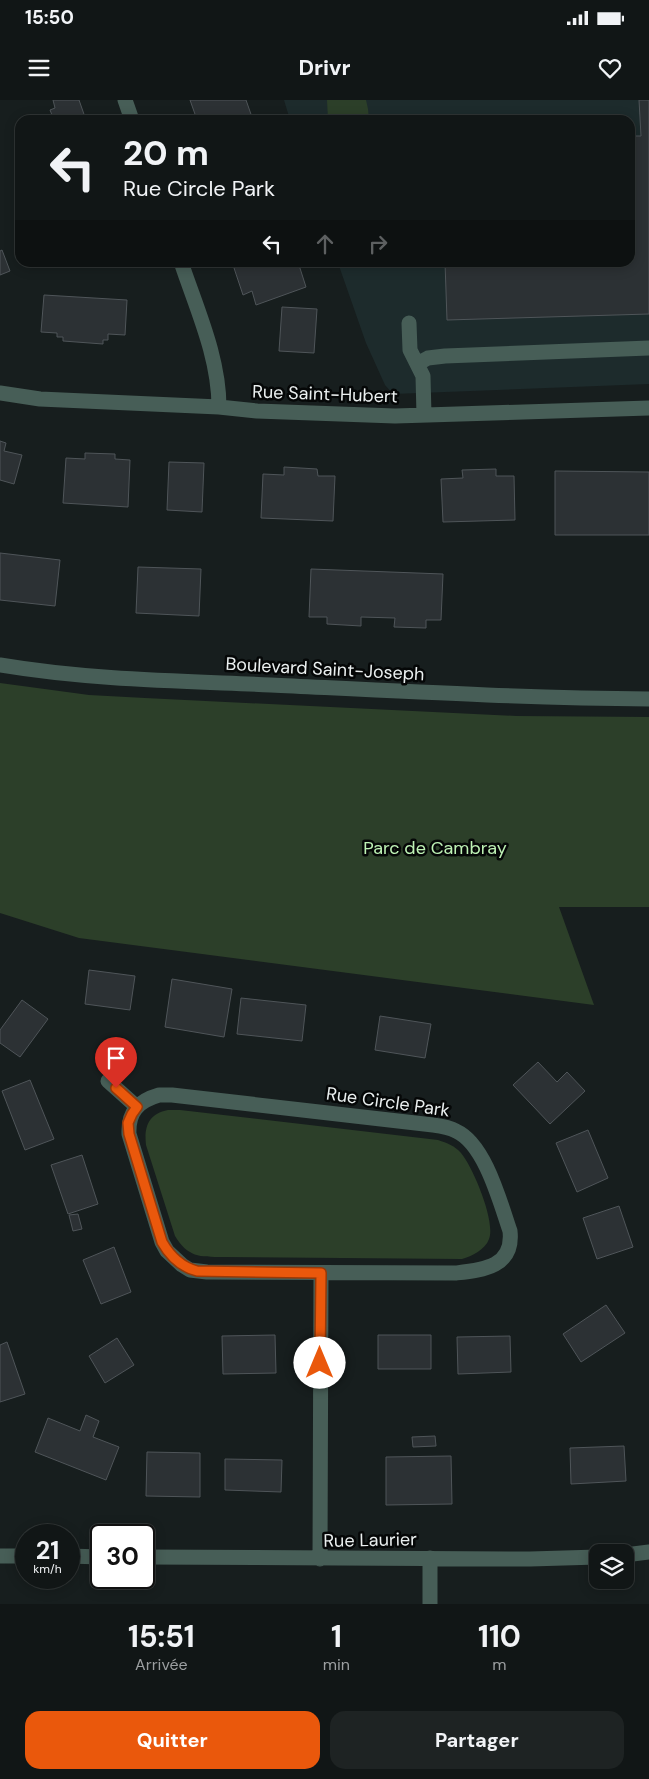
<!DOCTYPE html>
<html lang="fr">
<head>
<meta charset="utf-8">
<style>
	body { margin:0; font-family:"DM Sans",sans-serif; background:#1e2323; color:#f1f3f6; height:100vh; display:flex; flex-direction:column; font-size:19px; white-space:nowrap }
	* { box-sizing:border-box; margin:0 }
	p { font-size:16px; color:#9c9fa1 }
	.icon { flex:none; width:28px; height:28px; fill:none; stroke:currentColor; stroke-width:2; stroke-linecap:round; stroke-linejoin:round }
	.map { position:relative; height:1504px; overflow:hidden }
	.drawer { display:flex; flex-direction:column; background:#111616; flex:1 }
	.drawer>* { flex:none }
	.hud { position:absolute; left:15px; top:15px; width:620px; height:152px; border-radius:15px; box-shadow:0 2px 12px #0003,0 0 0 1px #303535; background:#111616; color:#f1f3f6; overflow:hidden }
	.controls { position:absolute; left:589px; top:1444px; display:grid; gap:10px }
	.controls a { display:grid; place-items:center; width:45px; height:45px; border-radius:10px; background:#111616; box-shadow:0 2px 12px #0003,0 0 0 1px #303535; font-size:25px }
	.speed { position:absolute; left:15px; top:1424px; display:flex; gap:10px; font-size:25px; font-weight:700; text-align:center }
	.speed>* { display:grid; place-content:center; width:65px; height:65px; border-radius:50%; background:#111616; box-shadow:0 2px 12px #0003,0 0 0 1px #303535; line-height:1 }
	.speed small { font-size:12px; font-weight:400 }
	.speed .limit { border:2px solid #111; border-radius:8px; background:#fff; color:#111 }
	.pin { position:absolute; display:grid; place-items:center; width:42px; height:42px; color:#fff; margin:-51px -21px; border-radius:50% 50% 50% 0; rotate:-45deg; box-shadow:0 0 5px #0007 }
	.pin .icon { rotate:45deg }
	.me { position:absolute; width:55px; margin:-28px; rotate:0deg; stroke-linejoin:round; filter:drop-shadow(0 0 4px #0008) }
	.turn { display:flex; align-items:center; gap:18px; height:105px; padding:0 25px; font-size:22px }
	.turn .icon { width:65px; height:65px; stroke-width:2.5 }
	.turn b { display:block; font-size:35px; line-height:42px }
	.lanes { display:flex; align-items:center; height:48px; padding:0 25px; background:#0003; justify-content:center; gap:25px; direction:ltr }
	.lanes .off { opacity:.35 }
	.eta { display:flex; justify-content:space-evenly; align-items:center; height:85px; text-align:center }
	.eta b { font-size:30px; font-weight:700; line-height:35px }
	.cta { display:flex; gap:10px; margin-top:auto; padding:10px 25px }
	.cta a { flex:1; height:58px; border-radius:15px; background:#ea580c; color:#fff; font-size:20px; font-weight:700; line-height:58px; text-align:center }
	.cta a+a { background:#1e2323; color:#f1f3f6 }
	.status { display:flex; justify-content:space-between; align-items:center; height:35px; padding:0 25px; background:#111616; direction:ltr }
	.status svg { height:14px; fill:currentColor }
	header { display:flex; justify-content:space-between; align-items:center; height:65px; padding:0 25px; background:#111616; font-size:22px; font-weight:700 }
	.map>svg:first-child { display:block }
	.built { fill:#1d2b2c }
	.green { fill:#2c3f29 }
	.building { fill:#2c3134; stroke:#4f5559 }
	.lines { fill:none; stroke-linecap:round; stroke-linejoin:round }
	.minor { stroke:#475e57; stroke-width:15 }
	.route-casing { stroke:#983908; stroke-width:12 }
	.route { stroke:#ea580c; stroke-width:9 }
	.labels { text-anchor:middle; dominant-baseline:central; stroke-width:5; stroke-linejoin:round; paint-order:stroke }
	.street-label { font-size:18px; fill:#ebf0f0; stroke:#050707 }
	.park-label { font-size:18px; fill:#bef2b5; stroke:#050707 }
</style>
</head>
<body>
<div class="status"><b>15:50</b><svg viewBox="0 0 49 12"><path d="M0 12V9h3v3zM5 12V6h3v6zM10 12V3h3v9zM15 12V0h3v12zM26 1h20v11H26zM47 4h2v5h-2z"/></svg></div>
<header><svg class="icon" aria-label="menu" viewBox="0 0 24 24"><path d="M4 6h16M4 12h16M4 18h16"/></svg>Drivr<svg class="icon" aria-label="heart" viewBox="0 0 24 24"><path d="M12 20l-8-8c-3-5 5-10 8-4 3-6 11-1 8 4z"/></svg></header>
<div class="map">
<svg width="649" height="1504" viewBox="0 0 649 1504">
	<rect width="100%" height="100%" fill="#171e1e"/>
	<path class="built" d="M284,0H649V284L393,294L385,285L366,243L338,163L630,162V20H290Z"/>
	<path class="green" d="M327,0H366L368,9L369,20H328Z
		M0,583L89,595L145,598L516,616L649,617V807H559L594,905L79,838L0,813Z
		M168,1010H180L438,1040C447,1043 455,1046 461,1053C473,1067 496,1122 489,1139C485,1150 472,1156 462,1159L223,1157C199,1157 188,1157 175,1136L146,1045C144,1027 148,1014 168,1010Z"/>
	<path class="building" d="M53,0H79L86,20H54L50,10L55,8Z
		M190,0H246L253,20H187L196,17Z
		M639,0H649V214L447,220L445,162H630V36H641Z
		M2,150L10,171L0,175V151Z
		M241,162H298L306,187L256,205L252,191L243,195L234,168L242,165Z
		M44,195L127,200L125,235L108,234V240H103V244L63,241V237H57V233L41,232Z
		M282,207L317,209L314,253L279,251Z
		M0,341L6,343L4,351L22,355L14,384L0,380Z
		M85,353L115,354V359L130,360L128,407L63,403L66,358L85,359Z
		M169,362L204,363L202,412L167,410Z
		M284,367L317,369L318,376H335L333,421L261,418L263,374L284,375Z
		M496,369V376H514L515,420L443,422L441,379L463,378L462,370Z
		M555,371L649,372V435H555Z
		M0,453L60,460L55,506L0,500Z
		M138,467L201,469L199,516L136,513Z
		M311,469L443,474L441,520H426V528L394,527L395,518L361,517V526L327,524V517H309Z
		M89,870L135,876L130,910L85,904Z
		M172,879L232,889L224,937L165,927Z
		M241,898L306,905L302,941L237,934Z
		M22,900L48,919L20,957L0,943V930Z
		M380,916L431,924L425,958L375,950Z
		M538,962L557,982L567,972L585,991L550,1024L513,985Z
		M30,980L54,1039L25,1050L2,991Z
		M588,1030L608,1078L577,1092L556,1043Z
		M82,1055L98,1104L68,1114L51,1065Z
		M619,1106L633,1147L597,1159L583,1118Z
		M78,1114L82,1129L73,1131L69,1115Z
		M114,1147L131,1192L101,1204L83,1160Z
		M606,1205L625,1233L581,1262L563,1234Z
		M275,1235L276,1273L223,1274L222,1236Z
		M378,1235H431V1269H378Z
		M510,1236L511,1272L458,1274L457,1237Z
		M117,1238L134,1265L105,1283L89,1256Z
		M7,1242L25,1294L0,1302V1245Z
		M86,1315L99,1321L93,1337L119,1347L106,1380L35,1352L48,1318L80,1331Z
		M435,1336L436,1346L413,1347L412,1337Z
		M624,1346L626,1381L571,1384L570,1348Z
		M147,1352L200,1353V1397L146,1396Z
		M451,1356L452,1404L386,1405V1357Z
		M225,1359L282,1360L281,1392L225,1390Z"/>
	<g class="lines">
		<path class="minor" d="M125,0L132,20
			M181,162C197,210 219,257 219,307
			M409,223L410,250L423,276L424,315
			M417,264L428,258L445,256L649,248
			M0,293L40,299L219,307L257,311L395,316L649,308
			M0,565C89,580 181,581 271,585C397,591 523,598 649,599
			M108,981L137,1007
			M159,995H172L433,1025C441,1026 449,1027 456,1031C485,1044 500,1102 510,1131C514,1167 483,1170 456,1173L207,1172L190,1170L182,1165L167,1151L162,1142L129,1034C128,1012 138,1001 159,995Z
			M625,1455L649,1452
			M0,1456H26
			M69,1456L101,1457
			M144,1457L530,1459L598,1457
			M430,1458V1504
			M320,1459L321,1173"/>
	</g>
	<g class="lines">
		<g class="route-casing">
			<path id="route" d="M116,988L137,1007L132,1014L128,1023L129,1034L162,1142C170,1156 181,1167 197,1171L321,1173L320,1263"/>
		</g>
		<use href="#route" class="route"/>
	</g>
	<g class="labels">
		<g class="street-label">
			<text transform="translate(325 294) rotate(2)">Rue Saint-Hubert</text>
			<text transform="translate(325 569) rotate(3)">Boulevard Saint-Joseph</text>
			<text transform="translate(388 1002) rotate(8)">Rue Circle Park</text>
			<text transform="translate(370 1440) rotate(-1)">Rue Laurier</text>
		</g>
		<g class="park-label">
			<text x="435" y="748">Parc de Cambray</text>
		</g>
	</g>
</svg>
<div class="controls">
<a><svg class="icon" aria-label="layers" viewBox="0 0 24 24"><path d="M12 4l9 5-9 5-9-5zM3 14l9 5 9-5"/></svg></a>
</div>
<div class="speed"><div>21<small>km/h</small></div><div class="limit">30</div></div>
<div class="pin" style="left:116px;top:988px;background:#d93025"><svg class="icon" aria-label="arrive" viewBox="0 0 24 24"><path d="M6 21V4h12l-3 4 3 4H6"/></svg></div>
<svg class="me" style="left:320px;top:1263px" viewBox="-20 -20 40 40"><circle r="19" fill="#fff"/><path d="M0-13L10 11 0 6-10 11z" fill="#ea580c"/></svg>
<div class="hud">
<div class="turn"><svg class="icon" aria-label="left" viewBox="0 0 24 24"><path d="M17 20v-9H6M10 6l-5 5 5 5"/></svg><div><b>20 m</b>Rue Circle Park</div></div>
<div class="lanes"><svg class="icon" aria-label="left" viewBox="0 0 24 24"><path d="M17 20v-9H6M10 6l-5 5 5 5"/></svg><svg class="icon off" aria-label="ahead" viewBox="0 0 24 24"><path d="M12 20V5M6 11l6-6 6 6"/></svg><svg class="icon off" aria-label="right" viewBox="0 0 24 24"><path d="M7 20v-9h11M14 6l5 5-5 5"/></svg></div>
</div>
</div>
<section class="drawer">
<div class="eta">
<div><b>15:51</b><p>Arrivée</p></div>
<div><b>1</b><p>min</p></div>
<div><b>110</b><p>m</p></div>
</div>
<div class="cta"><a>Quitter</a><a>Partager</a></div>
</section>
</body>
</html>
